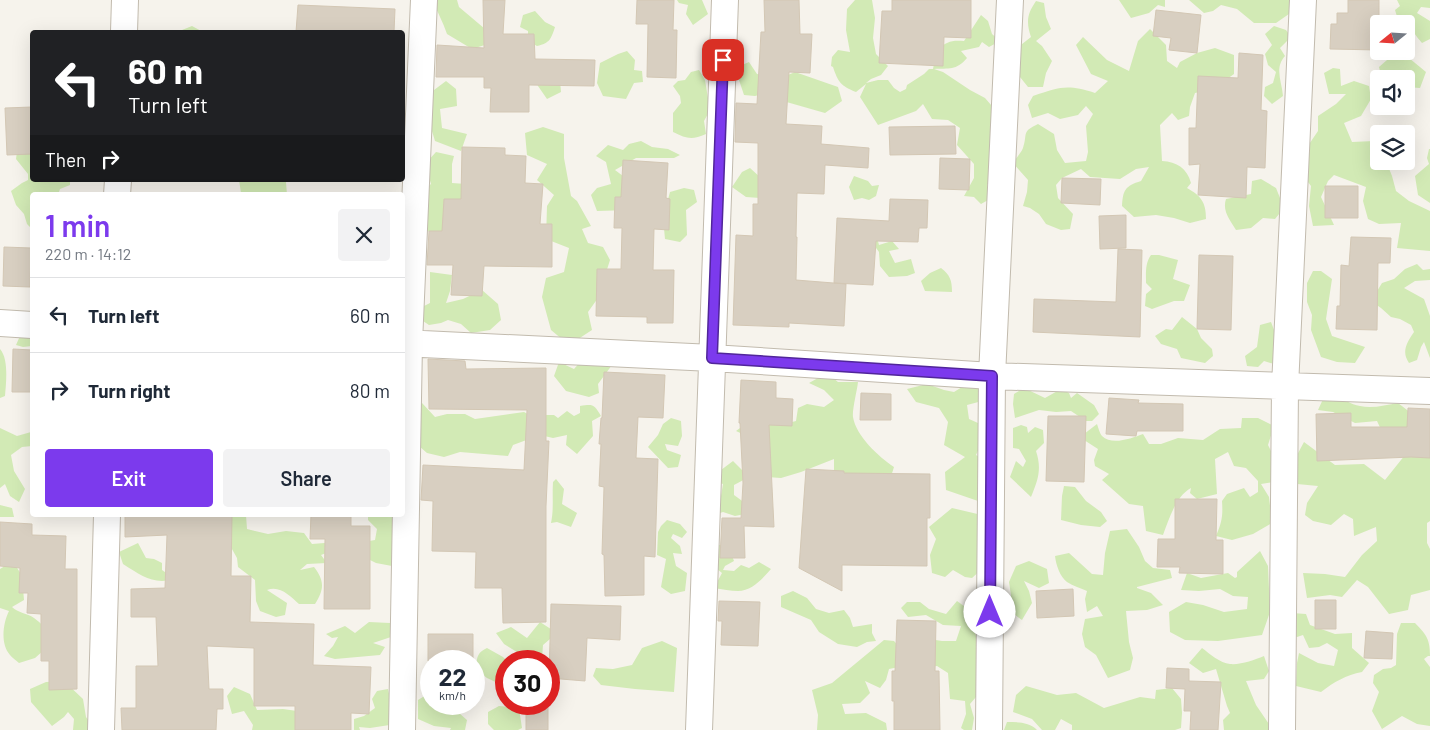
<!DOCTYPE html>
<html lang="en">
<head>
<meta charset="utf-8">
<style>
	body { margin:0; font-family:Barlow,sans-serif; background:#f2f2f3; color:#1f2937; height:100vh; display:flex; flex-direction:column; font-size:19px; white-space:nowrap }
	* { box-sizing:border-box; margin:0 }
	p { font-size:16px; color:#747a83 }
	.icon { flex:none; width:28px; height:28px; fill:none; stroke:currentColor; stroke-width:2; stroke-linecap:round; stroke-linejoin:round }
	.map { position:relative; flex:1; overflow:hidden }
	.details { position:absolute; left:30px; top:192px; width:375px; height:325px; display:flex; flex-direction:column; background:#fff; border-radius:5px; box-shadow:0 5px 20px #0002 }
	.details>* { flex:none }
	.top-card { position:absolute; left:30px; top:30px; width:375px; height:152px; border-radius:5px; box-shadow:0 5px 20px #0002; background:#202124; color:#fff; overflow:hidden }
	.needle { width:32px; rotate:252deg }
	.fabs { position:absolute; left:1370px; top:15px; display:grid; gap:10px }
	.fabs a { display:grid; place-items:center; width:45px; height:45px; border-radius:5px; background:#fff; box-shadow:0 5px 20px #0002; font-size:25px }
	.speed { position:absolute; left:420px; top:650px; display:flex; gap:10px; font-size:25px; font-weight:700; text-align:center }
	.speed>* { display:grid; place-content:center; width:65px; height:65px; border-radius:50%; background:#fff; box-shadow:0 5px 20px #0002; line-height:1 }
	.speed small { font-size:12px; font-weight:400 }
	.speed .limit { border:8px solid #d22; background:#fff; color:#111 }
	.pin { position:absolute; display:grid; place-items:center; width:42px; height:42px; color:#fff; margin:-21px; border-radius:10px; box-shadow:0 2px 8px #0006 }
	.me { position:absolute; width:55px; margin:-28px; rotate:0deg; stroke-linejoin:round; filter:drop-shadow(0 0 4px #0008) }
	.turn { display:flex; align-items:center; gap:18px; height:105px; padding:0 15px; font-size:22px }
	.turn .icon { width:65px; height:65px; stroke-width:2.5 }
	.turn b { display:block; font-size:35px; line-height:42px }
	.then { display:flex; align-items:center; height:48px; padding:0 15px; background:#0003; gap:10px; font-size:19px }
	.round { display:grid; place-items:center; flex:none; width:52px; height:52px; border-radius:5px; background:#f2f2f3 }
	.summary { display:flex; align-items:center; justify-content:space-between; height:85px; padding:0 15px }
	h1 { font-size:30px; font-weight:600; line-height:38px; color:#7c3aed }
	.button { display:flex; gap:10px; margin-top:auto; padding:10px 15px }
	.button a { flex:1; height:58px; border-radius:5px; background:#7c3aed; color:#fff; font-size:20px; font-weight:600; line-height:58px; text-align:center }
	.button a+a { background:#f2f2f3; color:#1f2937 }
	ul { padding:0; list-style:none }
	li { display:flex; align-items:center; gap:15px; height:75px; padding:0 15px; border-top:1px solid #e0e1e3 }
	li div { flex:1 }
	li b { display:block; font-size:19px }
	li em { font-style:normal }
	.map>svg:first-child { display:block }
	.green { fill:#d2eab5 }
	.building { fill:#d8cfc1; stroke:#d3c7b4 }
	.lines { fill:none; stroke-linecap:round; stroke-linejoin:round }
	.minor-casing { stroke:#c2bbae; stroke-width:28 }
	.minor { stroke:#fff; stroke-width:26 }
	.route-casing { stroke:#51269a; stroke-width:12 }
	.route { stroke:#7c3aed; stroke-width:9 }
</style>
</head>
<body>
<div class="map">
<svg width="1430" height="730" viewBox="0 0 1430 730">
	<rect width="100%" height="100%" fill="#f6f3ec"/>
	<path class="green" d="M433,0H457L459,7L491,34L488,44L472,49L447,34C443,22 437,12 433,0Z
		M677,0H702L708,14L693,25L686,14L688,5L679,3Z
		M855,0H872L875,18L873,38L876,54L888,66L881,75L871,79L866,83L878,80H888L894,88L900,92L906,89L907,85L924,74L929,69H933L937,49C948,42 950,40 964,41L981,15L988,21L992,34L1000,41L989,47L982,42L979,47L961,51L967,58C956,71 949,68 934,69L943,72L970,90L985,98L998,113L989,168L997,174L987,185L988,195L990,199L981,204L974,197L964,196L974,178V164L957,145L960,128L948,120L932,119L923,104L916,111L878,125L860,97L866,84L856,92C841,86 838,82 833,67L831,66L832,57L838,50L850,52L846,30L847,9Z
		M1119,0H1165V7L1158,5L1149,13L1131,18Z
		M1189,0H1297L1299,7L1276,23H1254L1237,9L1221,5L1213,11L1204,13Z
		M1397,0H1430V8L1421,7L1417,13L1430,21V39L1422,43C1416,37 1413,30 1407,24L1399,23L1395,10L1400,6Z
		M1036,1L1044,3L1046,17L1051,29L1036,41L1042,46L1052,61L1046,73L1043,87H1028L1016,72L1017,48L1031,37C1026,22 1027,14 1036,1Z
		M535,11L545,22L555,27C551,39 550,43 537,46L528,41V31L520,27L523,15Z
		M192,26L203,32H177Z
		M1274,26L1286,30L1291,37L1280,48L1285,56C1274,68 1282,82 1283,96L1272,104L1264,96L1265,87L1273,83L1276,72L1268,65L1265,54L1272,45L1265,34Z
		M1150,29L1166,45L1167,61L1177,68L1180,62L1197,53L1215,48L1234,55V74L1213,89L1195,93L1190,107L1189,116L1178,120L1172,113L1160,125L1162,161C1177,162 1187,168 1191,183L1187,188C1201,196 1206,202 1206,219L1190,223L1174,218L1156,215L1134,217L1122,206C1123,190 1125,186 1141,181L1149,167L1136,169L1120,179L1090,177L1081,169L1062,178L1056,185L1058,198L1073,214L1070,229L1061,230L1046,224L1039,214L1030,208L1023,206L1027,192L1028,180L1013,163C1016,158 1021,153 1023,148C1028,133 1021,132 1038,124L1054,134L1057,150L1065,163L1086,161L1088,152L1086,126L1093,114L1086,106L1078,115L1060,119L1048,113L1032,118L1028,105L1033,96C1060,87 1067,84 1095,93L1108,81L1091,74L1076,45L1083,37L1107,60L1129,71L1138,41Z
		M627,51L635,60L634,70L642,71L643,82L634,83L626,99L603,96L597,83L600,63L618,54Z
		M1409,58L1426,72L1420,88L1406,87V79H1382L1379,67L1387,60Z
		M749,62L757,74L781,78L795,72L838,87L842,101L825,113L783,101L771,92L755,96L744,95L735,68Z
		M1333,68L1340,69L1341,86L1354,81L1369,86L1371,99L1361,116L1344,123L1352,142L1374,141L1379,149V161H1386L1392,176L1396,191L1409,201L1430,211V251L1397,248L1401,223L1379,224L1368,219L1363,201L1366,187L1334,175L1328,181L1321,197L1334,225L1313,226L1309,206L1311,186L1295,165L1318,131V116L1336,104L1346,94H1329L1324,73Z
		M699,70L705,80L710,110L704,121L706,134C692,140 687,139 673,132V113L681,103L680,96L673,86L678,81L685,80L691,72Z
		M532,72L560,81L561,92L547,99L538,86Z
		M446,81L456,89L457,106L440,109L442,128L467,134L461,151L435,141L425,108L430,93Z
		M543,127L564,134V158L571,196L577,201L591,226L582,229L588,243L603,247L610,260L598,298L588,312L592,330L569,345L551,330L542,297L546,278L564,272L569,248L546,239L547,206L554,195L537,180L547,164L527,155L525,133Z
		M641,141L652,147L668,149L680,155L674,158H636L615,170L631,182L630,210L597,211L591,195L597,188L611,184L606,162L596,156L608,145L623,150L629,144Z
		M18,144L32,145V180H70V185L60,189L58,195H32V229L27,224L24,214L16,205L11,191L22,183L28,180V174L16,159Z
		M1429,149H1430V203L1418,195L1415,176L1429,164L1427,158Z
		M436,152L454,156L452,164V183L466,184L473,198L445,234L426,231L423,190L431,184L425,164Z
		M750,168L761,178L760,198L746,197L732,187L742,172Z
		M854,176L868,181L872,186L879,185L876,196L869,200L862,198L854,200L849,187Z
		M1261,179L1276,188L1284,208L1275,219L1263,218L1251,228L1236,230C1230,220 1222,211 1226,199L1251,194L1252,181Z
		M239,180H283L286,182L287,195H243L241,193Z
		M684,188L694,190L697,202L686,210L687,235L680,242L665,239L663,218L670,192Z
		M875,230L879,245L892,241L899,249L889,251L895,263L911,259L915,273L907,276L889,277L880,266L879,252L868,237Z
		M1151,255H1159L1178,260L1173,279L1190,285L1184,301H1174L1152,309L1145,306L1146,294L1152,289L1146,283C1146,273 1145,263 1151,255Z
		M1417,264L1423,270L1430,269V280L1415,281L1404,288L1424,299L1430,316V358L1424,342L1421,347L1417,360L1409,363C1401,352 1407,342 1414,332L1411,325L1400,319L1391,317L1381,308L1371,301L1382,283L1394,279L1405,269Z
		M941,268C950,275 952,280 952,292L925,291L921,281L930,273Z
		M1313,271H1321L1332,279L1326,319L1332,336L1365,347L1355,363L1337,362L1321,357L1311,330L1312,315L1307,302V283Z
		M430,272L452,275L450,291L446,303L463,299L482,290L498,304L501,320L490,330L471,333L461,324L448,320L441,323L429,325L420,319V308L430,303Z
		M1182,317L1197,329L1201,338L1212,349L1213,356L1205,363L1181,358L1177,349L1161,344L1155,336L1166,329L1172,330Z
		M1271,322L1276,335L1277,365L1264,361L1258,367L1247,366L1245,356L1257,347L1260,325Z
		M20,336H32V346L23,347L16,345Z
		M0,349C9,359 6,383 5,396L0,398Z
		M582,360L612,365L598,384L599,393L589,397L566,391L554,376L559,362L574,369Z
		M827,373L838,382H858C857,391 852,410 853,417C856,436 879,457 894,467L888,486L834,484V459L801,472L781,478L767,477L758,441L736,431L756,416L780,425L796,421L798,408L807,404L824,407L834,400L824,390L809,383Z
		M975,379L986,400L967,405L969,419L978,423L983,440L976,455L990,463L993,489L978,501L946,490L945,472L965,457L944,445L948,422L939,408L916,402L907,389L927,384L944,390L954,392Z
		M1024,388L1045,398L1061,389L1069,393L1071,398L1077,393L1094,405L1099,414L1092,421H1086L1071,411L1056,412L1039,410L1015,418L1013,404L1014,394Z
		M1334,393C1342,398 1351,405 1360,406C1372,409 1386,405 1398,403L1420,420L1408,443L1385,438L1377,421L1355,423L1333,412L1318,410L1324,397Z
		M422,403L435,417L447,414H465L475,419L524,412L535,418L541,415H554L558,418L567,411L574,416L580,413V406C593,404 594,404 601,416L592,421L593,436L577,454L566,445L567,435L553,438L540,435L513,445L508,456L460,452L444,457L427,453L412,440L413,407Z
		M671,418L681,421L682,436L678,446L665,444L667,450L681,455L678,467L668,468L648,447L658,435L663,424Z
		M1242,418H1258L1274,426L1268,445L1276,461L1274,482L1261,484L1269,497L1272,523L1253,534L1232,540L1216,536C1222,522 1223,516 1222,501L1227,494L1244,488L1250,497L1258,492V481L1246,468L1234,466L1228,452L1215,459L1217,494L1197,499L1190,493L1191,488C1176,496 1169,519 1163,535L1146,531L1143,506L1129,504L1102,480L1109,474L1095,466L1094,460L1098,449L1084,440V434L1097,424C1098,427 1100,434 1102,436C1112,446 1132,438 1143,434L1149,444H1161L1178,438L1203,440L1220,429L1241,428Z
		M1021,425L1027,427L1028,433L1035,427L1043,430L1044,443L1036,451C1042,469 1038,480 1031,497L1010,477L1016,461L1023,467L1026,461L1019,449L1013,448V428Z
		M0,428L17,436L31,432L32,434V446L22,447L11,455L14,471L25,489L19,502L10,496L5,484L0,488Z
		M1304,442L1335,465L1364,464L1385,480L1409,450L1430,454V521L1427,523V543L1430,549V590L1411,595L1408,610L1389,614L1368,587L1357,580L1342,597L1330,595L1307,598L1303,573L1325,574L1345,577L1362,555L1377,541L1376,527L1354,536L1353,519L1344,514L1331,525L1313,521L1305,515L1307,503L1318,486L1297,484L1290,468Z
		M733,461L749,477L734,485V495L745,503V514L735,516L723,512L714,515L713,501L721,496L723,484L713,481L717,473Z
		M556,479L564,489L562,504L577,513L571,527L557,522L551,523C554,509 552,496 553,482Z
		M1064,486L1075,487L1086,501L1101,512L1107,521L1100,527L1081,525L1061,520L1062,496Z
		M0,505L12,508L14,517H0Z
		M952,508L986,516L983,568L972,578L965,577L953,570L945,577L932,573L930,555L936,539L929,527Z
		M232,515H246L247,529L268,534L286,531L304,533L312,544L337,542L334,550L321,555L327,563L307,564L300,570L314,567C325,581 324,590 315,604H299C290,596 280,585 267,590L287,603L285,615L276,617L260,611L256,601L255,580L238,567L237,558L228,542Z
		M368,515H393L395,551L392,566L376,563L362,556L363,542L375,540L377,529L368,520Z
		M667,520L680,524L687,532L682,538L673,534L671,538L680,546L682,554L673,553L676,566L687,573L685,591L671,594L661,587L666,559L657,555L658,532L661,526Z
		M1127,529L1139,547L1145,561L1153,568L1170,570L1172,578L1137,587V588L1151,593L1163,605L1147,610L1126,611L1129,642L1133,658L1130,670L1108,678L1096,655L1085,647L1082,634L1085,619L1103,616L1097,606L1087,612L1085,599L1087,591C1081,588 1073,586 1067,582C1060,577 1056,565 1055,556L1069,553L1092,574L1103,575L1105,553L1110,531Z
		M138,543L146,558L154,559L162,563V570L175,579C153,585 142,576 123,564L119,552Z
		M713,544L728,546L734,561L725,566L723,570L734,571L741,565L749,568L759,562L771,569C763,578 752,591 738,591C731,591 722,589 714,588L722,573L711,564Z
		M1260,551L1268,566L1270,612L1262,635L1218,641L1185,640L1170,632L1169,612L1186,602L1203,605L1224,612L1247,609L1248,597L1233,596L1220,589L1199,591L1181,590L1187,573L1201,578L1228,573L1235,578L1237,577V572Z
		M13,561L22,576L24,600L12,607C18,613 27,613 34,618C41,623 47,630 53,635L52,643L35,658L19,663C16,660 12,658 10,655C0,644 3,623 9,611L0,608V569Z
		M1029,561L1047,569L1049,583L1039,588L1024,581L1029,591L1032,603L1022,620L1011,612V595L1009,582L1016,566Z
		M793,591L807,598L816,609L829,613L844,610L850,618L853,627L872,624V633L876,641L867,642L857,647L838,644L819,632L811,620L781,607V596Z
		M957,601L968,609L981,653L982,690L970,704L974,718L972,730H964L961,728L966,714L965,701L950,699L948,673L937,666L919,668L929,639L942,641H956L961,626L943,625L926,615L908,617L901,608L907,602H920L929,609L946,614Z
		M1292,613L1306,614L1310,625L1335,634L1352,633V648L1369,663L1362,672C1346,675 1334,682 1321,692L1296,686L1297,663L1299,653L1318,663L1334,666L1338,650L1327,643L1319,647L1309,648L1303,635L1297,637L1286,630Z
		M369,622L390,623L394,636L373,643L385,647L380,655L335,659L324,656L333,646L338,637L332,638L326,634L345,626L355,633Z
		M540,622L557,633L543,645L542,658L533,661H518L520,654L504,644L496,633L511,627L527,638Z
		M1401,623H1415C1427,635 1430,640 1430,656H1428L1424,659L1430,667V726L1417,724L1402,716L1382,729L1372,711L1379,692L1373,683L1374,675L1383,669L1391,668L1396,665L1397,634Z
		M884,640L894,641L909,658L904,666L889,669L886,680L880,688L865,681L870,693L860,703L842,704L845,714L866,713L886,723L887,730H817L818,715L812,690L832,683Z
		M662,641L677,648L674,692L635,689L601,685L593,676L596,668L613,669L632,665L642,648Z
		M487,648L503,657L507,661L506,685L504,686L487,678L476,670C477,659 476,653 487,648Z
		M1202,648C1210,654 1220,663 1230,664C1241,665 1254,660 1264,656L1269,671L1264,679L1246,681L1256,705L1273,730H1224L1223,720L1230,713L1227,706L1216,669L1203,673L1189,663Z
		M64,681L83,699L86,717L95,730H73L74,719L68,712L64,717L52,726L31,702L30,689L46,682Z
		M1026,686L1057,695L1076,693L1104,708L1140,697L1155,699L1156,690L1172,688L1181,699L1182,713L1181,728L1175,730H1072V725L1061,719L1055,730H1042L1032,719L1013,712L1016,695Z
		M234,687L250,694L257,710L283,709L297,711L304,730H252L253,725L244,711L232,714L227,696Z
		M388,689L396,724L370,728L359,727L360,730H354V719L364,716L375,708L372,699L377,691Z
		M431,692V704H445L446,709L459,713L467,720L465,730H450L451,728L434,726L418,719V700Z
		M499,706L519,708L522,728L518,730H494L488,724V712Z
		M1007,722C1017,722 1030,722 1037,730H1004Z"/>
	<path class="building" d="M483,0H505L503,34H534L535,59L595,60L594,86L529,85V112H490L491,88H484V77H436L437,45L484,48Z
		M637,0H674L673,30H677L676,78L647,77L648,24H636Z
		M764,0H799L800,34H812L810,73L789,72L786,124L822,126L821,144L869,148L868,168L825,165L824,194L797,193L796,237H797L796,280L846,284L844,326L789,323V327L733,325L736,235L753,236V204H758V143L735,142L736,103L757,104L761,32H765Z
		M892,0H971V38L944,37L943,66L879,63L882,11H892Z
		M1348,0H1379V50L1330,49L1331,24H1337V13H1348Z
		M298,5L395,9L394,32H296Z
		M1156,10L1201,15L1197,53L1169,50L1171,38L1153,36Z
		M1239,53L1263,55L1261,110L1267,111L1265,168L1247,167L1246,198L1198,195L1200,164L1189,165V128H1196L1198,76L1238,78Z
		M32,107V154L7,155L5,108Z
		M955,126L956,154L890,155L889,127Z
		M462,147L505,148V155L526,156L525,183L543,184L540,224H552V267L484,266L482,296L451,295L453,265H427L429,231H442L444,199H461Z
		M940,158L970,159L969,190L939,189Z
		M623,160L668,163L666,198L670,199L669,230L654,229L653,270H674L673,323H647V317L596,316L597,269H621L622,228H614L615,197H621Z
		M1062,178L1101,179L1100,205L1061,203Z
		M1325,186H1358V218H1325Z
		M890,199L928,200L927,228H919L918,242L876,241L873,285L834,283L837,218L889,221Z
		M1126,215V248L1100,249L1099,216Z
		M1351,237L1391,238L1390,263H1378L1377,330L1336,329L1337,306H1340L1341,265L1349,266Z
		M4,247L31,248L30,287L3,286Z
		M1118,249L1142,250L1140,337L1033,332L1034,299L1116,302Z
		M1199,255L1233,256L1231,330L1197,329Z
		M13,349L32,350V392H12Z
		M428,359L465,361L466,369L546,368V441H549L546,506V622L503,623L502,588H475L476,552L432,551L433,501L421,500L423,465L524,470L527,410L429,409Z
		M604,372L665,375L663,418L638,417L636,458L658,459L655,557L644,556V595L605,596L604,555L602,554L604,487L599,486L601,444H599L601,418H602Z
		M741,380L776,382V398L793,399L792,426L769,425L774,527L744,526L745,558H720L722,518H741L743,483L740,423H739Z
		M861,393L891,394V420H860Z
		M1109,398L1139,400L1138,403L1183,404V431H1137L1136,436L1106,434Z
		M1408,408L1430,409V458L1411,457L1317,461L1316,414L1351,413V427H1407Z
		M1048,416H1086L1084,482L1046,481Z
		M806,469L844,471V473L930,474V518H927V566L842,565V591L799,568Z
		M1175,499H1217L1216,540H1223V574L1179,573L1180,567H1157L1158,539H1175Z
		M125,515H232L231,576H251L250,622L314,624L313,665L371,667L369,714L351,713V730H295V706H254V648L207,646L209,689H223V709H217L216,730H122L121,708H136V666H158L156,617H131V589L165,588L167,535L125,537Z
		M311,515H351V526H370V609H324L325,539H310Z
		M0,522L32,524V535L66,536L65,569H77V689L49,690V661H41V614L27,613L28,593H19L20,568L0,566Z
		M1073,589L1074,616L1037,618L1036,591Z
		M1315,600H1336V629H1315Z
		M719,601L760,602L758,646L721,645L722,621H718Z
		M551,604L621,606L620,640L587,638L585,681L549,678Z
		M897,620L936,621L935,671H939L940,730H894V701H892V671H895Z
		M1366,631L1393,633L1392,659L1364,658Z
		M428,634H473V661H428Z
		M1167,668L1189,669V681L1221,682L1218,730H1190L1191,711H1184L1185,689L1166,688Z
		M526,704H548V730H526Z"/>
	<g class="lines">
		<g class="minor-casing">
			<path id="minor" d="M124,32L125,0
				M117,195L118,180
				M0,323L32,325
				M402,343L712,358L992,376L1430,391
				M101,730L107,515
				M402,730L409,343L424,0
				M699,730L725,0
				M989,730L992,376L1010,0
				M1282,730L1285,387L1303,0"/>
		</g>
		<use href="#minor" class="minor"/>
	</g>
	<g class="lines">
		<g class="route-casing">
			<path id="route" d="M723,60L712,358L992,376L990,612"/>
		</g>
		<use href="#route" class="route"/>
	</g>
</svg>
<div class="fabs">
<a><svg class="needle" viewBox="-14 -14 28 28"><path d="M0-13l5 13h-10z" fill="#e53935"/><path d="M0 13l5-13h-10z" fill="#747a83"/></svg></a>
<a><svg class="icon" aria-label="sound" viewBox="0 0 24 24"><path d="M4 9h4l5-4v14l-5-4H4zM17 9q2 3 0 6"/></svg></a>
<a><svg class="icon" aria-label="layers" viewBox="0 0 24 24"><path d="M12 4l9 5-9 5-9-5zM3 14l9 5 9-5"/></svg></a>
</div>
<div class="speed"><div>22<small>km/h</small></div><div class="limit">30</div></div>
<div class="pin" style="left:723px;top:60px;background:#d93025"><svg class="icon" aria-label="arrive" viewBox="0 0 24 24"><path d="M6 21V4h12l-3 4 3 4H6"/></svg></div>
<svg class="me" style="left:990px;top:612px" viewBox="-20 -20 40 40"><circle r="19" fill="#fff"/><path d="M0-13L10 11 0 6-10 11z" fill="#7c3aed"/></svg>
<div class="top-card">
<div class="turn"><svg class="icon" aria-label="left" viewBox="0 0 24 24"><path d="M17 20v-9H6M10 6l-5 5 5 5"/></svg><div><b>60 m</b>Turn left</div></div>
<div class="then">Then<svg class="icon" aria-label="right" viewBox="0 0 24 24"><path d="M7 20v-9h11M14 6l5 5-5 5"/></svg></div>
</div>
<section class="details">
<div class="summary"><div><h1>1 min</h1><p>220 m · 14:12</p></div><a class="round"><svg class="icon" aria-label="close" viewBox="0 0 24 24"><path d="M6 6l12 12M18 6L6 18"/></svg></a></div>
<ul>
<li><svg class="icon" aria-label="left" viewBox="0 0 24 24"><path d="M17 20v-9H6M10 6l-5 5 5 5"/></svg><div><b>Turn left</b></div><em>60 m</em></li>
<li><svg class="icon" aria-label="right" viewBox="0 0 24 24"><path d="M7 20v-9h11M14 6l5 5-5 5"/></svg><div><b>Turn right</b></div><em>80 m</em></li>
</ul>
<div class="button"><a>Exit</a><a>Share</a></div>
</section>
</div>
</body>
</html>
